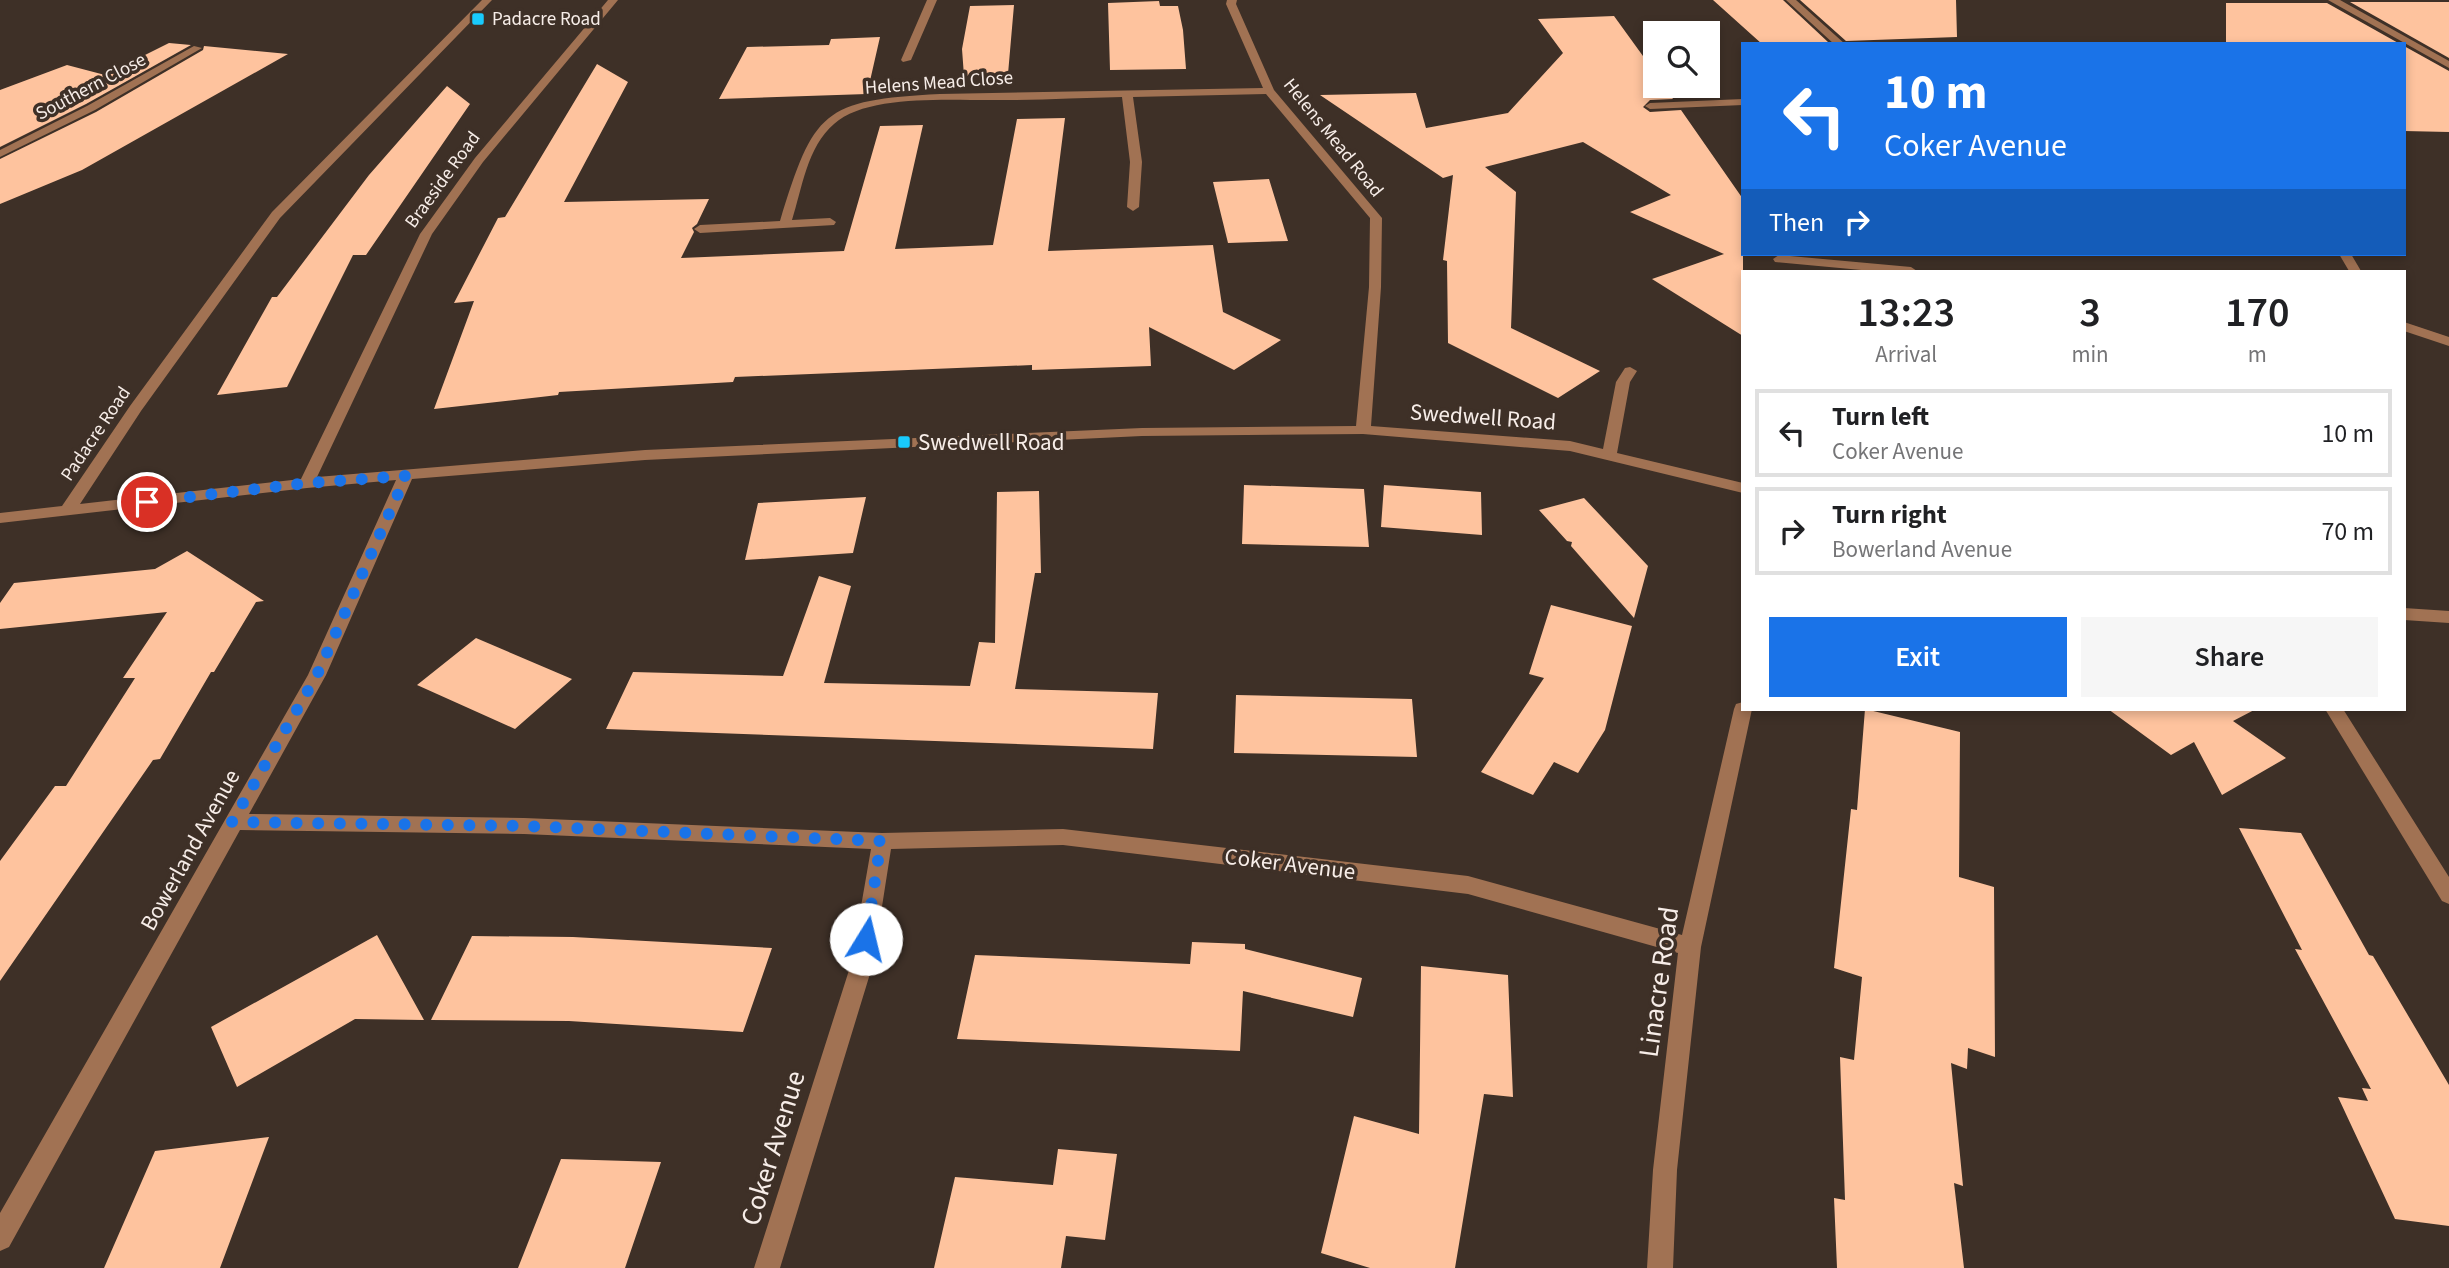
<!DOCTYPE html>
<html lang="en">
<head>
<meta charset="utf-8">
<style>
	body { margin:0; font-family:"Source Sans 3",sans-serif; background:#f6f6f6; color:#202124; height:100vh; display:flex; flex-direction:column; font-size:26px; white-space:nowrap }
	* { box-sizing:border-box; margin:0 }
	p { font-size:23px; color:#757577 }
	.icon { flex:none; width:38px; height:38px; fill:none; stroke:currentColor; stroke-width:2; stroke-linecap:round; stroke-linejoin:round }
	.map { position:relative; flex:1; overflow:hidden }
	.details { position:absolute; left:1741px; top:270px; width:665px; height:441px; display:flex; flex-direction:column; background:#fff; border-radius:0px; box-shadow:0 4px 10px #0003 }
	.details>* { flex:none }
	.banner { position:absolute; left:1741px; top:42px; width:665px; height:214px; border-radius:0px; box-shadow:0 4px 10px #0003; background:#1a73e8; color:#fff; overflow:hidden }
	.buttons { position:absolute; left:1643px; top:21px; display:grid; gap:14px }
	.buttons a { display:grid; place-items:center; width:77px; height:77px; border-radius:0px; background:#fff; box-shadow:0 4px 10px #0003; font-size:35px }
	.pin { position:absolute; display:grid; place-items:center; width:60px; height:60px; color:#fff; margin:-30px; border:4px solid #fff; border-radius:50%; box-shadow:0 2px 7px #0007 }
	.me { position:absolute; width:77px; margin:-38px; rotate:9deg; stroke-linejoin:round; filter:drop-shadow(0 0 5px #0008) }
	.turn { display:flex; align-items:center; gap:24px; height:147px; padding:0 28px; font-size:32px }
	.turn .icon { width:91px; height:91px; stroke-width:2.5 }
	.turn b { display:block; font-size:49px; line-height:60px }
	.then { display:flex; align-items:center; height:66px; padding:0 28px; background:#0003; gap:14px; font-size:26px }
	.eta { display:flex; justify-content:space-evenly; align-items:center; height:119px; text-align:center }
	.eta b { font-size:42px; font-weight:600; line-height:49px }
	.action { display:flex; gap:14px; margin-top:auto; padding:14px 28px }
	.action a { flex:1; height:80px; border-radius:0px; background:#1a73e8; color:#fff; font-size:28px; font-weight:600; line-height:80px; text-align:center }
	.action a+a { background:#f6f6f6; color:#202124 }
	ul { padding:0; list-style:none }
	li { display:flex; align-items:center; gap:21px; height:88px; margin:0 14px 10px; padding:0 14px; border:4px solid #e0e0e0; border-radius:0px }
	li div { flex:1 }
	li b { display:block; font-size:26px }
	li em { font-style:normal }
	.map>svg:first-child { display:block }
	.building { fill:#fec39e }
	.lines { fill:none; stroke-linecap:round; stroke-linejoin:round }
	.minor { fill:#a17253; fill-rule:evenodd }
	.route { stroke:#1a73e8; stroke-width:12; stroke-dasharray:0 21.6 }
	.poi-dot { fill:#19cafc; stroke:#3e3027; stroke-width:2.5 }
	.labels { text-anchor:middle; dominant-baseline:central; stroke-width:7; stroke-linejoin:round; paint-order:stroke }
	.far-poi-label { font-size:19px; fill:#f7ede8; stroke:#3e3027; text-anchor:start }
	.far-street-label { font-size:19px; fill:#f7ede8; stroke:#3e3027 }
	.street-label { font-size:23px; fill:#f7ede8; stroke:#3e3027 }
	.poi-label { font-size:23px; fill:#f7ede8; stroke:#3e3027; text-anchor:start }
	.near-street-label { font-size:28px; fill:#f7ede8; stroke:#3e3027 }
</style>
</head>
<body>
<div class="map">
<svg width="2449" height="1268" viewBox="0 0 2449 1268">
	<rect width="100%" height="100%" fill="#3e3027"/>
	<path class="building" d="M1713,0H1783L1828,42L1762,44Z
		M1800,0H1956L1957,37L1846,41Z
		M1159,1L1160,6H1178L1183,30L1186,69L1110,70L1108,3Z
		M2350,2H2449V58Z
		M2226,3H2327L2400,44H2226Z
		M1014,5L1008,74L964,76L962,49L970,6Z
		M1614,16L1656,74V86H1664L1673,99L1650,100L1643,107L1650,112L1681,110L1743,199V336L1652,279L1724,254L1630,212L1671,195L1583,142L1485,167L1516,192L1511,328L1600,371L1558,398L1448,343L1447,261L1443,260L1453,175L1443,178L1320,95L1416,93L1426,128L1508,113L1563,53L1538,19Z
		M880,37L867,94L719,99L747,47L829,45L831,39Z
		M169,43L191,45L86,104L0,147V90L67,65L105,75Z
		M204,46L288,54L82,170L0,204V159L96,112L203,50Z
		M2404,46L2449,71V132L2404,131Z
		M597,64L628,82L564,202L709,199L697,224L692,228L694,232L681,258L844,251L880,126L923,125L895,249L993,245L1017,119L1065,118L1048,251L1213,245L1223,312L1281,340L1234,370L1149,327L1151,366L1032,370V365L735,377L733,382L559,392L558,395L434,409L474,301L454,303L498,218L505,217Z
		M447,86L470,104L366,255H353L287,387L217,395L272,297H277L369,175Z
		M1269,179L1288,241L1228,243L1213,182Z
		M1244,485L1364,489L1369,547L1242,544Z
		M1384,485L1481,492L1482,535L1381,527Z
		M1039,491L1041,573H1035L1015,689L1158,693L1153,749L606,729L633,672L783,676L819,576L851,586L824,683L970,686L979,642L995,643L997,492Z
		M866,497L853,553L745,560L758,503Z
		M1584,498L1648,566L1634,618L1571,546L1572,542L1567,541L1539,510Z
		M187,551L264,601L256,602L214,672H211L160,759L153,760L0,981V861L55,786H66L135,678H123L167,612L0,629V603L14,583L155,569Z
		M1551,605L1632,626L1605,730L1578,773L1554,762L1533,795L1481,772L1544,678L1529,674Z
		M476,638L572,679L515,729L417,685Z
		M1236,695L1412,699L1417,757L1234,753Z
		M1865,709L1960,732L1959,877L1994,887L1995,1057L1968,1048L1967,1069L1951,1063L1963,1186L1954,1183L1964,1268H1837L1834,1198L1845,1200L1840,1057L1854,1060L1862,977L1834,968L1851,809L1857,810Z
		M2108,709H2256L2233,721L2286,758L2222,795L2194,742L2171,755Z
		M2239,828L2301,833L2369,955L2373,956L2449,1085V1226L2395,1219L2338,1097L2368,1101L2362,1088L2371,1089L2295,949L2302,950Z
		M377,935L424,1020L355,1019L237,1087L211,1027Z
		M472,936L573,937L772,948L743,1032L569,1021L431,1020Z
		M1192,942L1245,944V949L1362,978L1353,1017L1243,991L1240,1051L957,1039L975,955L1190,964Z
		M1421,966L1508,975L1513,1097L1484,1094L1455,1268H1370L1321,1253L1354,1116L1419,1134Z
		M269,1137L220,1268H104L155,1151Z
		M1058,1149L1117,1154L1105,1240L1066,1236L1061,1268H934L955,1177L1053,1185Z
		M561,1159L661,1162L625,1268H518Z"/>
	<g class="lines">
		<path class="minor" d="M482,0H492L280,218L141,411L80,504L301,479L420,234L475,158L608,0H618L483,162L432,234L317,477L645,450L1142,428L1356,426L1369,287L1370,218L1266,94L1133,97L1142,162L1139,207L1133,211L1127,207L1130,162L1122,97C1081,98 1041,100 1000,100C955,101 868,93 834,124C807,147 802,189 792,220L830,218L836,222L834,225L700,233L694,229L700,225L780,221C814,111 822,100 940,94L1263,88L1226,4L1227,0H1237L1236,4L1274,90L1382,218L1381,287L1371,426L1570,441L1603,449L1616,382L1625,368L1630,367L1637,371L1630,382L1617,453L1743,483V493L1570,451L1363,434L1142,436L645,460L412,479L326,675L249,814L524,818L882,833L1063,829L1468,876L1682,935L1734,709L1736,704L1743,702V709H1752L1701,947L1677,1170L1673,1268H1647L1653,1170L1678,953L1468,894L1063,845L891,849L873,964L780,1268H754L851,964L871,849L524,834L240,830L9,1247L0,1251V1213L308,675L396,480L307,488L0,523V513L62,506L130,406L272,212Z
			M927,0H937L911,60L903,62L901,60Z
			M1786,0H1796L1845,44H1834Z
			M2328,0H2340L2449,61V68Z
			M194,46L202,48L95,110L0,157V150L87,106Z
			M1743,99V105L1650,109L1645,106L1650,103Z
			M2339,254H2351L2361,271H2349Z
			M1779,255L1911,267L1917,271H1872L1775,262L1773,259Z
			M2404,322L2449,337V346L2404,331Z
			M2404,608L2449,611V623L2404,620Z
			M2325,709H2343L2449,877V904L2442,901Z"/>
	</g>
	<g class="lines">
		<path class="route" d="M147,502L307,483L406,476L317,675L232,822L524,826L881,841L866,939"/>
	</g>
	<g class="poi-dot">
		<rect x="471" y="12" width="14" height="14" rx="3.5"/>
		<rect x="897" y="435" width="14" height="14" rx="3.5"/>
	</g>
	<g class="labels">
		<g class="far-poi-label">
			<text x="492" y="19">Padacre Road</text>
		</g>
		<g class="far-street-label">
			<text transform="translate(939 83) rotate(-4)">Helens Mead Close</text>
			<text transform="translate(91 87) rotate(-28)">Southern Close</text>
			<text transform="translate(1333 138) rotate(51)">Helens Mead Road</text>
			<text transform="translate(443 180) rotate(-54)">Braeside Road</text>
			<text transform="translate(96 434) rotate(-56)">Padacre Road</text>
		</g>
		<g class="street-label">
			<text transform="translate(1483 417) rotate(4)">Swedwell Road</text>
			<text transform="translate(190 850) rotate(-61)">Bowerland Avenue</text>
			<text transform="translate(1290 864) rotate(7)">Coker Avenue</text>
		</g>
		<g class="poi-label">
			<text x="918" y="442">Swedwell Road</text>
		</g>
		<g class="near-street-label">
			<text transform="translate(1659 982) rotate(-82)">Linacre Road</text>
			<text transform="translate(773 1148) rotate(-73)">Coker Avenue</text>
		</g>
	</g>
</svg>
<div class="buttons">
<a><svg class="icon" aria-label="search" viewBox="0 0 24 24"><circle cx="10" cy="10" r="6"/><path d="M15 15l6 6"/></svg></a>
</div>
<div class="pin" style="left:147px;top:502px;background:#d93025"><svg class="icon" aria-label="arrive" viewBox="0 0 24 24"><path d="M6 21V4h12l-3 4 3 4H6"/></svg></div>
<svg class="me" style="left:866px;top:939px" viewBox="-20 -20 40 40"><circle r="19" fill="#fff"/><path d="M0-13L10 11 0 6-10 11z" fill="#1a73e8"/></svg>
<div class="banner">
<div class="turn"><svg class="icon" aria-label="left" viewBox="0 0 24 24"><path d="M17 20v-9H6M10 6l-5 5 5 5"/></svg><div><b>10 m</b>Coker Avenue</div></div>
<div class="then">Then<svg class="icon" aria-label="right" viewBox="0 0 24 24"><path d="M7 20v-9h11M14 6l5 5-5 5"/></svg></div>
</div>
<section class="details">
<div class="eta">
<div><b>13:23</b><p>Arrival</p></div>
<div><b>3</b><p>min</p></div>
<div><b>170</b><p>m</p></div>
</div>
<ul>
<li><svg class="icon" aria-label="left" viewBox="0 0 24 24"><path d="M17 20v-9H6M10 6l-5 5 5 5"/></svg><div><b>Turn left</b><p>Coker Avenue</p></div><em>10 m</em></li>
<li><svg class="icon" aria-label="right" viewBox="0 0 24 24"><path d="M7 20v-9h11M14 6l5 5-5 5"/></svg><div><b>Turn right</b><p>Bowerland Avenue</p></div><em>70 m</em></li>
</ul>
<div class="action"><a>Exit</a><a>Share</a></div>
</section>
</div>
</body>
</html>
